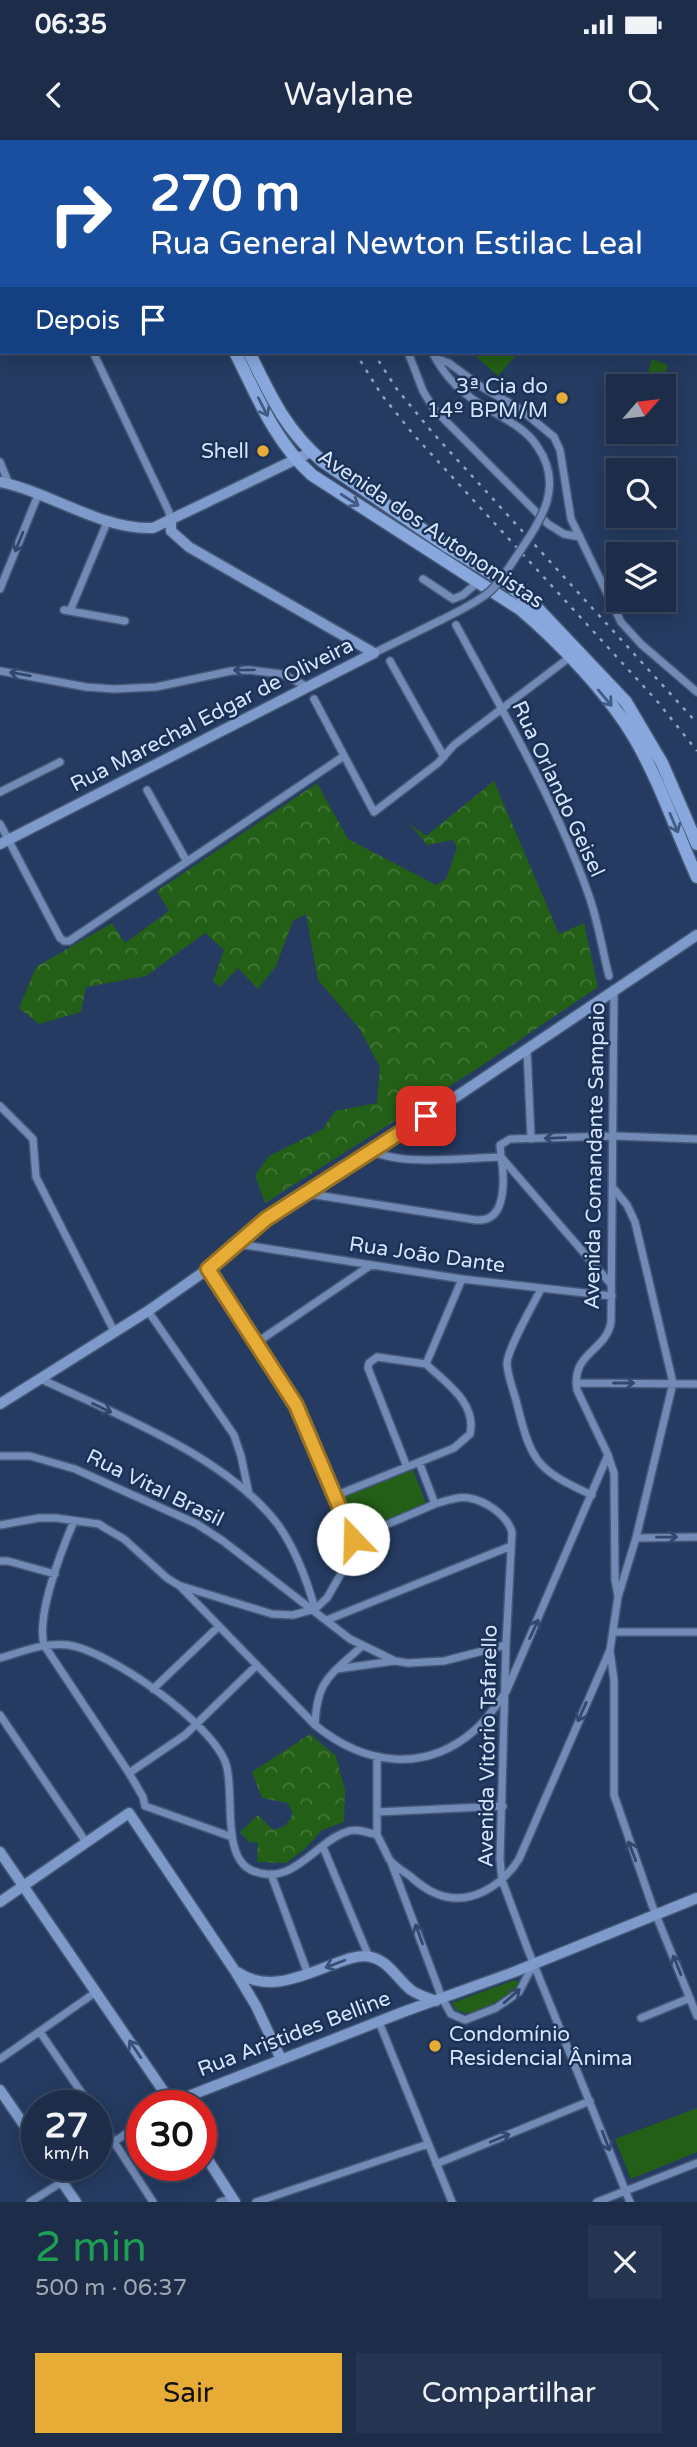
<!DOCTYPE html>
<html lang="pt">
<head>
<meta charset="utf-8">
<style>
	body { margin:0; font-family:"Varela Round",sans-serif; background:#253450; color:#f1f3f6; height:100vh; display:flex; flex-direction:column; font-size:26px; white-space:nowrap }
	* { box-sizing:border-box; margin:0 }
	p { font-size:23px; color:#a0a7b4 }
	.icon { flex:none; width:38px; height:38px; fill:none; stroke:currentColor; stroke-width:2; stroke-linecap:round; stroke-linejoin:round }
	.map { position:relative; height:2062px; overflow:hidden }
	.sheet { display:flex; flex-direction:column; background:#1c2c49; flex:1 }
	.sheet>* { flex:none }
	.guide { position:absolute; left:0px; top:0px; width:698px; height:214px; box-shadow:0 4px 18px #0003,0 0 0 2px #3a4861; background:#1a4fa0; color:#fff; overflow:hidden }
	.needle { width:46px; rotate:62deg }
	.fabs { position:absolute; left:606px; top:234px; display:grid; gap:14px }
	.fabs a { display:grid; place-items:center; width:70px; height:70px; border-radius:0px; background:#1c2c49; box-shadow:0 4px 18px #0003,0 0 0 2px #3a4861; font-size:35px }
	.speed { position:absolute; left:21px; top:1950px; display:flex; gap:14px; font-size:35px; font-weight:700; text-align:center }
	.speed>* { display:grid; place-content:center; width:91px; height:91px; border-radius:50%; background:#1c2c49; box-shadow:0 4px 18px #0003,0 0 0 2px #3a4861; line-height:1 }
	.speed small { font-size:18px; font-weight:400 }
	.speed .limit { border:10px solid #d22; background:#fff; color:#111 }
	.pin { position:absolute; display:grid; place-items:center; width:60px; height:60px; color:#fff; margin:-30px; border-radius:14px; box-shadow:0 4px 10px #0006 }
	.me { position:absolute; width:77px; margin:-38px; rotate:339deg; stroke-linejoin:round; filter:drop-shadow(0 0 5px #0008) }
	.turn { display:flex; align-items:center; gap:24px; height:147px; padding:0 35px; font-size:32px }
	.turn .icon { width:91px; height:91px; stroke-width:2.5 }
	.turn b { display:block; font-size:49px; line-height:60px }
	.then { display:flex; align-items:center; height:66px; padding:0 35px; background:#0003; gap:14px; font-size:26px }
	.round { display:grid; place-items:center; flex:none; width:74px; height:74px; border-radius:0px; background:#253450 }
	.overview { display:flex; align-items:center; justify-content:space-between; height:119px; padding:0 35px }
	h1 { font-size:42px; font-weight:600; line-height:52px; color:#1e9e55 }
	.primary-button { display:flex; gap:14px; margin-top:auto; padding:14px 35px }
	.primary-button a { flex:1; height:80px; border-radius:0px; background:#e7ac36; color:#111; font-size:28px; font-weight:600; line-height:80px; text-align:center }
	.primary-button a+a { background:#253450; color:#f1f3f6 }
	.status { display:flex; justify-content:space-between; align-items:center; height:49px; padding:0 35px; background:#1c2c49; direction:ltr }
	.status svg { height:19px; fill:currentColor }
	header { display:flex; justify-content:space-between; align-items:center; height:91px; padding:0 35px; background:#1c2c49; font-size:32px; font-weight:600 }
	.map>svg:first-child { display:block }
	.forest { fill:url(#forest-crowns) }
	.park { fill:#245f17 }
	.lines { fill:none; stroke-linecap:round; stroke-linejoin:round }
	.street-casing { stroke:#455878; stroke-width:10 }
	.secondary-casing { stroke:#455878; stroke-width:13 }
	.primary-casing { stroke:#455878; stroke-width:15 }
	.street { stroke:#718bb6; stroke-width:7 }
	.secondary { stroke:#7d9aca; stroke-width:10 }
	.primary { stroke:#88a8dd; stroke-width:12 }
	.rail { stroke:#92a3c0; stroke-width:2.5; stroke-dasharray:3.5 7; stroke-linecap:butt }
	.street-bridge-casing { stroke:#455878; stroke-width:10; stroke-linecap:butt }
	.street-bridge { stroke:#718bb6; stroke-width:7 }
	.oneway { stroke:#415b85 }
	.oneway2 { stroke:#30486e }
	.oneway3 { stroke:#385079 }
	.route-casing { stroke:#967023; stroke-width:18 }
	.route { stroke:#e7ac36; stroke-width:12 }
	.poi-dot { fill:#e7ac36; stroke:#1b3156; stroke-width:2.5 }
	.labels { text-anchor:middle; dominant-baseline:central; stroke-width:5; stroke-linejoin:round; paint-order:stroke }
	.poi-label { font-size:21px; fill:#d6e4fc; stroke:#1b3156; text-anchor:end }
	.street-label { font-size:21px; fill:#d6e4fc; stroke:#1b3156 }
</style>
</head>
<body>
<div class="status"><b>06:35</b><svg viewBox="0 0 49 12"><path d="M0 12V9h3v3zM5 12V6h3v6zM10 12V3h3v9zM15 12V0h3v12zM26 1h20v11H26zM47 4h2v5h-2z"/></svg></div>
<header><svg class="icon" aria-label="back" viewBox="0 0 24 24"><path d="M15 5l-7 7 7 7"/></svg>Waylane<svg class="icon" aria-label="search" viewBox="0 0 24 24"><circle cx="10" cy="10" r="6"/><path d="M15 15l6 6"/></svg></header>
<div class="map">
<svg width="697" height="2062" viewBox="0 0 697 2062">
	<defs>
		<pattern id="forest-crowns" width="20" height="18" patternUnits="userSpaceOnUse" patternTransform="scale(1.75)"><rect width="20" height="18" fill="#245f17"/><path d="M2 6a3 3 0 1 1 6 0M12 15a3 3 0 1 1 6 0" fill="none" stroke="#43763a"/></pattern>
	</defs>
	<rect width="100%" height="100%" fill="#253b61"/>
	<path class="forest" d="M494,641L559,794L584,783L598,847L475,930L265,1063L255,1035L269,1016L323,989L335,971L377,963L380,927L359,888L318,840L306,774L293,781L276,826L258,849L238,828L220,847L213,841L224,810L205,793L146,836L86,847L81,872L39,884L19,868L36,827L112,783L125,803L169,771L157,751L317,643L348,699L436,745L446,739L457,708L453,700L427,705L409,683L426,696Z
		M310,1594L336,1616L345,1650L344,1682L322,1690L306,1708L286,1723L257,1722L258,1703L249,1702L240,1692L258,1675L273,1690L285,1686L293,1674L288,1663L262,1658L252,1632Z"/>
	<path class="park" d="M471,212H519L498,236Z
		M652,219L668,225L661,247H643Z
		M413,1330L426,1363L355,1393L342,1358Z
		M515,1840L520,1843C513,1854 480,1873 467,1873C463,1873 460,1871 456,1870L452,1863Z
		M697,1968V2012L631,2039L615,1999Z"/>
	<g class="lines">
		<g class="street-casing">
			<path id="street" d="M351,0V2
				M482,0L483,2
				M610,0L613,2
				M84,2L88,0
				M180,2L184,0
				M379,2L383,0
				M496,2L498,0
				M638,2V0
				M0,44H2
				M0,192L2,191
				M93,212L169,372L171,382
				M408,212L423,251L434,269L548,384L564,394L580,397
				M432,212C446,239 463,255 490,270
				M438,219L449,223L480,246L520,269L554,297L560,310L571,379L621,482L641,504L697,552
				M0,322L9,344
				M423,439L453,459L463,455L478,442
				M0,449L38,355
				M64,470L125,481
				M70,471L108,380
				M456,485C503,572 555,660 588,753C598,780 602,809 609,836
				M374,513L441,480
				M390,521L444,617
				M0,531L86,547L114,549L156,547L231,531L249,530L282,534L308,547
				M314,559L374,672L438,623L454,605L570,517
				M147,650L187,722
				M0,652L60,622
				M0,684L60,798L64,801H69L344,616
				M614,849L611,1182C606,1212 571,1212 577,1250L608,1315L614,1333L615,1440L618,1456
				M527,909L531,999
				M0,966L33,999L36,1037L115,1193
				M371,1011C404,1026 463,1018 501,1017L500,1005L510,999L614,996L697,999
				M501,1017L610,1143
				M303,1053L476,1080C482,1080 487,1080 492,1076C506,1065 504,1032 501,1017
				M238,1104L462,1139L612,1156
				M541,1149C533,1165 508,1208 507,1223C507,1234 513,1249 516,1260C531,1320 534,1329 592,1355
				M148,1171L234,1295L241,1316L249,1354
				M256,1203L371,1125
				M426,1224L462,1139
				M41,1239C117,1275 228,1317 279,1386C296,1411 307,1440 315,1469
				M576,1243L697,1244
				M0,1316H30L75,1329L197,1384L223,1401L350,1499L395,1521L408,1523L444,1521L506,1505
				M419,1322L435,1364
				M407,1327L368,1228L369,1223L377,1217L426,1224
				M337,1355L454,1308L470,1294C477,1263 446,1243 426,1224
				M74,1381C62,1409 36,1475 44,1505L129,1633L143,1657L145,1666
				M0,1385L39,1378H56L99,1384L105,1388L124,1399L167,1438L180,1446L315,1585C364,1625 425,1634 475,1590C488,1579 496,1565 506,1552L608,1315
				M636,1398L697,1397
				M353,1399L435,1364C445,1361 458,1356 469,1358C486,1361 507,1375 512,1392L506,1505L500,1719L502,1740L528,1810L630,2062
				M0,1421H8L55,1434
				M181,1446L272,1474L293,1475L315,1469L327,1458L350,1418L353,1407V1399L337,1355L296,1265L208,1129
				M327,1480L511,1406
				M614,1492H697
				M610,1511L614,1540V1655L652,1765L697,1876
				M0,1518C22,1512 44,1502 68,1505C110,1511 213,1584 226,1624C235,1651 221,1716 251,1730C292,1749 315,1702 346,1692C356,1688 367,1692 377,1695C381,1702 385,1711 389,1719C394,1726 403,1731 410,1736C418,1743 426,1750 437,1754C469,1767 502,1746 519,1719L610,1510L618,1457L636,1398L673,1243L635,1082L627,1065L614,1049
				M337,1529L394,1521
				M153,1549L218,1487
				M0,1575L86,1702
				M315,1585C317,1539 330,1536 362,1506
				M129,1633L185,1595L257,1525
				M145,1666L232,1697
				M377,1672L503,1666
				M377,1695V1617
				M323,1707L369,1817
				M391,1722L442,1858L451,1874L465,1880L496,1868L519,1852L533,1825
				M271,1734L308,1834
				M641,1878L690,1858
				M379,1882L452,2062
				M40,1892L90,1965
				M0,1919L96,1852
				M96,1974L153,2062
				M96,2015L142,1982
				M436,2024L590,1961
				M30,2062L62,2042L84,2025
				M220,2062L232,2059
				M256,2062L428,2004
				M597,2062L697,2023"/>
		</g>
		<g class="secondary-casing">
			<path id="secondary" d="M0,342C50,352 101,390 153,388L311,312
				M171,382V391L189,407L374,513
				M0,704L374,513
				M0,1264L148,1171L208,1129L266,1079L303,1053L426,977L697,795
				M0,1712L173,1965
				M0,1762L129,1673L235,1831L256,1866L281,1919
				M237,1832C268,1853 302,1836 334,1824C344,1820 354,1816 365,1816C388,1818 395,1837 411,1850C418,1855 428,1858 436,1861
				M0,1950L37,2004
				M171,1963L403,1872L514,1832L697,1758
				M201,2009L235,2062
				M50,2025L76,2062"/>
		</g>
		<g class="primary-casing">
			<path id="primary" d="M128,0L129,2
				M150,2V0
				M235,212C257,256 275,302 312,335L520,469C560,503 608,553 635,599C660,642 676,691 697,737
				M249,212C270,255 285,289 322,321L448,407L505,442L537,468L626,562L662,623L697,704"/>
		</g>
		<use href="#street" class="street"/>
		<use href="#secondary" class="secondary"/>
		<use href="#primary" class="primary"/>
		<path class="rail" d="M257,0L258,2
			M278,0L279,2
			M355,212L381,254L413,294L657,561L697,611
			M373,212L396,248L432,292L697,583"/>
		<g class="street-bridge-casing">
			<path id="street-bridge" d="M441,480C457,472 474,464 488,453C500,443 509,427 518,414C541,380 565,346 537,306C526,289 507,280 490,270"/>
		</g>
		<use href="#street-bridge" class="street-bridge"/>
	</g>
	<defs><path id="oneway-shaft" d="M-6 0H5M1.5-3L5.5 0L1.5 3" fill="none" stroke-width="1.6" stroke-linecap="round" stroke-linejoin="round" transform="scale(1.75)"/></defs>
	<g class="oneway">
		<use href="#oneway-shaft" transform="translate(263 267) rotate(63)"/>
		<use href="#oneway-shaft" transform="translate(350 360) rotate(33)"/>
		<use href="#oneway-shaft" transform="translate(605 558) rotate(50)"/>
		<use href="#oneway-shaft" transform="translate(674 683) rotate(67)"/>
	</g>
	<g class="oneway2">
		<use href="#oneway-shaft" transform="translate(19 402) rotate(112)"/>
		<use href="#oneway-shaft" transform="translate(244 530) rotate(179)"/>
		<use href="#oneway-shaft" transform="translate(20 534) rotate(-170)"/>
		<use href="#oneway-shaft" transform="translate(555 998) rotate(178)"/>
		<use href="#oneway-shaft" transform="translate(624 1243)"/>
		<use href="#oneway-shaft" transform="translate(102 1268) rotate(25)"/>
		<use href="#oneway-shaft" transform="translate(667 1397) rotate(-1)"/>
		<use href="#oneway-shaft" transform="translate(534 1489) rotate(-65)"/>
		<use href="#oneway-shaft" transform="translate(582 1572) rotate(114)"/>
		<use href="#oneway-shaft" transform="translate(632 1711) rotate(-111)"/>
		<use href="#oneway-shaft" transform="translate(419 1794) rotate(-110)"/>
		<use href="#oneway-shaft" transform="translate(677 1825) rotate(-112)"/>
		<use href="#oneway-shaft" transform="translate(512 1856) rotate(-41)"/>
		<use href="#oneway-shaft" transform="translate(500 1998) rotate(-22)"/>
		<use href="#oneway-shaft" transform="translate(606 2001) rotate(69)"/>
	</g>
	<g class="oneway3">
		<use href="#oneway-shaft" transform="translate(335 1824) rotate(159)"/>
		<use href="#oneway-shaft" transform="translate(135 1909) rotate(-124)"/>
	</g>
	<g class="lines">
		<g class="route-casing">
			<path id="route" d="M353,1399L296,1265L208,1129L266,1079L426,976"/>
		</g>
		<use href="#route" class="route"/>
	</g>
	<g class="poi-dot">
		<circle cx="562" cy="258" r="7"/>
		<circle cx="263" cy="311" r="7"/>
		<circle cx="435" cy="1906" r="7"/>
	</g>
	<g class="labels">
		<g class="poi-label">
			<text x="548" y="246">3ª Cia do<tspan x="548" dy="24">14º BPM/M</tspan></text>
			<text x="249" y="311">Shell</text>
			<text x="449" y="1894" text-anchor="start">Condomínio<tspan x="449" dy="24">Residencial Ânima</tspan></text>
		</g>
		<g class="street-label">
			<text transform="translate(431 389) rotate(34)">Avenida dos Autonomistas</text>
			<text transform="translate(212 575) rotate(-27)">Rua Marechal Edgar de Oliveira</text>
			<text transform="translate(558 649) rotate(65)">Rua Orlando Geisel</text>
			<text transform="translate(595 1016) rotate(-89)">Avenida Comandante Sampaio</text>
			<text transform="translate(427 1115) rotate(8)">Rua João Dante</text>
			<text transform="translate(155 1348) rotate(26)">Rua Vital Brasil</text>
			<text transform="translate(488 1606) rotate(-89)">Avenida Vitório Tafarello</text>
			<text transform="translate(294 1894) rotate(-21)">Rua Aristides Belline</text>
		</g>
	</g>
</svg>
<div class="fabs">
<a><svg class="needle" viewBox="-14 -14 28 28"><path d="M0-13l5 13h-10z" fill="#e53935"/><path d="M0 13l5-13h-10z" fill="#a0a7b4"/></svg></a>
<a><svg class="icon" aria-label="search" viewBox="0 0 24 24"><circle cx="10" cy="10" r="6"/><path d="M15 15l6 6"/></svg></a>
<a><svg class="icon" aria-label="layers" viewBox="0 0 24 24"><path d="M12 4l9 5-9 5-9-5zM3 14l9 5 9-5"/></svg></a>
</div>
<div class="speed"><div>27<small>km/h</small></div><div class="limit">30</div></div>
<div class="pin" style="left:426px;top:976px;background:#d93025"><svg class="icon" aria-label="arrive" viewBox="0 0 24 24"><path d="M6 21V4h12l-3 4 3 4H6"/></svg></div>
<svg class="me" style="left:353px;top:1399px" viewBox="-20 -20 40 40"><circle r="19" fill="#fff"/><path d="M0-13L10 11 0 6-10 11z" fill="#e7ac36"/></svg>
<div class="guide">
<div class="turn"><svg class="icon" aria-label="right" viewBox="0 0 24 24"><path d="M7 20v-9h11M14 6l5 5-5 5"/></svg><div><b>270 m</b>Rua General Newton Estilac Leal</div></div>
<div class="then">Depois<svg class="icon" aria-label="arrive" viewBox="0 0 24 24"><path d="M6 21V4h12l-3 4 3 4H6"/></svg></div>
</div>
</div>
<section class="sheet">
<div class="overview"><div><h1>2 min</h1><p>500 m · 06:37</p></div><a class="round"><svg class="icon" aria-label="close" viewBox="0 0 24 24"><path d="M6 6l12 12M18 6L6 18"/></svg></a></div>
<div class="primary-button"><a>Sair</a><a>Compartilhar</a></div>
</section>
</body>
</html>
